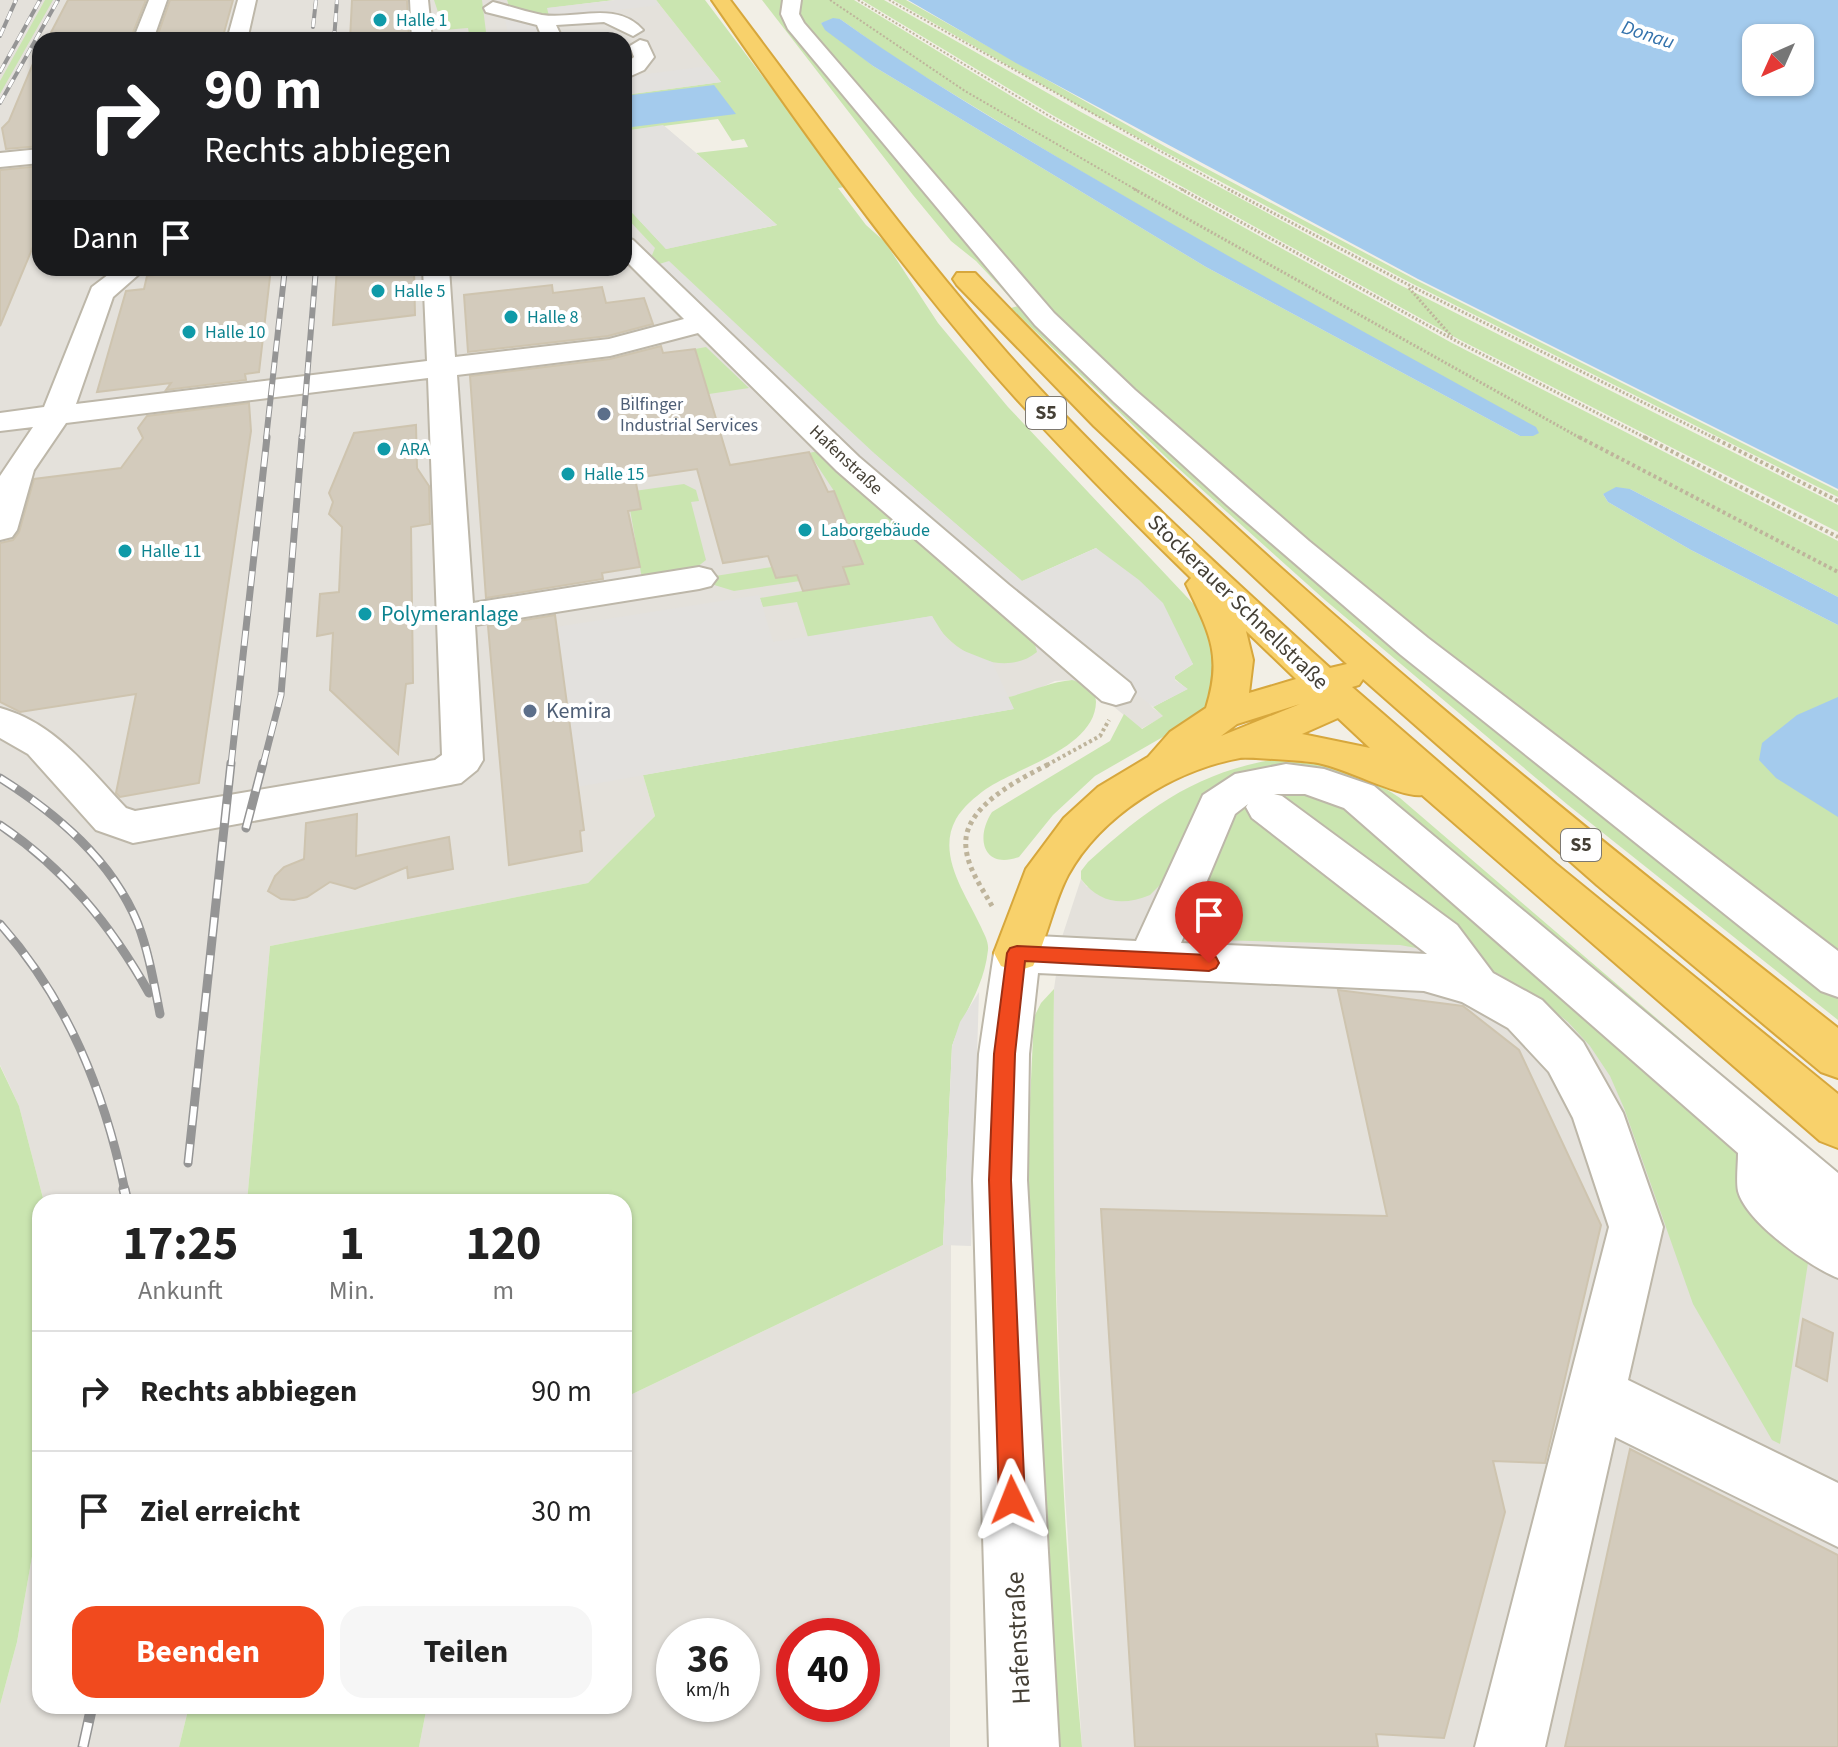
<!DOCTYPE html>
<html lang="de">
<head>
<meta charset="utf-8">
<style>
	body { margin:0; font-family:"Source Sans 3",sans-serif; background:#f6f6f6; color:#222; height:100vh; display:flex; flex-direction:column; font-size:30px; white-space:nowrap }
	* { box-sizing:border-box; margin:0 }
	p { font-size:26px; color:#767676 }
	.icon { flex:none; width:44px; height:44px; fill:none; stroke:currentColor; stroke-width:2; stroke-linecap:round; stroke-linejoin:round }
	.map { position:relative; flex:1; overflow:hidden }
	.sheet { position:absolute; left:32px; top:1194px; width:600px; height:520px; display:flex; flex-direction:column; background:#fff; border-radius:24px; box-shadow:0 2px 6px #0004 }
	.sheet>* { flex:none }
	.banner { position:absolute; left:32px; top:32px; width:600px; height:244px; border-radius:24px; box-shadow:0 2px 6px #0004; background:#202124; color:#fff; overflow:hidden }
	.needle { width:52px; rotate:225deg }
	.tools { position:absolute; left:1742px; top:24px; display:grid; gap:16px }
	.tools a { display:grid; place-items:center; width:72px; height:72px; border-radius:16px; background:#fff; box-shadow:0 2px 6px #0004; font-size:40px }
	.speed { position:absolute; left:656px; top:1618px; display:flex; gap:16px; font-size:40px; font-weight:700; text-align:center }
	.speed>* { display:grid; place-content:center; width:104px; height:104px; border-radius:50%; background:#fff; box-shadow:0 2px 6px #0004; line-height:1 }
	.speed small { font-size:20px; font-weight:400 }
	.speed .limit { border:12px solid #d22; background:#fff; color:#111 }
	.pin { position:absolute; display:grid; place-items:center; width:68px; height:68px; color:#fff; margin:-82px -34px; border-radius:50% 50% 50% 0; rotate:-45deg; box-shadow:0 0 8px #0007 }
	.pin .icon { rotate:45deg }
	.me { position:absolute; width:88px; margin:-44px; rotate:358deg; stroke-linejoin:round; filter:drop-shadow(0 0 6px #0008) }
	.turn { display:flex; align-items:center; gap:28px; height:168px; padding:0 40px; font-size:36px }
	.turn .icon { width:104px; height:104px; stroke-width:2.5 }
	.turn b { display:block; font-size:56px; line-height:68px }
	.then { display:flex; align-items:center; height:76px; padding:0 40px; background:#0003; gap:16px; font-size:30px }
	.eta { display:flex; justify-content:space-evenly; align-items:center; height:136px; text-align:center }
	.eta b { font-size:48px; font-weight:700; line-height:56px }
	.cta { display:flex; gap:16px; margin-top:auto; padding:16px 40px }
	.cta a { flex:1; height:92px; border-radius:24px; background:#f14a1e; color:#fff; font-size:32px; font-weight:700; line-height:92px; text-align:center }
	.cta a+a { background:#f6f6f6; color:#222 }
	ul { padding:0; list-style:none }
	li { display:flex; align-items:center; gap:24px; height:120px; padding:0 40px; border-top:2px solid #e0e0e0 }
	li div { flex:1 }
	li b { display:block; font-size:30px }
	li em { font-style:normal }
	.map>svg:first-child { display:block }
	.industrial { fill:#e4e1db; fill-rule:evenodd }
	.green { fill:#cae5b0; fill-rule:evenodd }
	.parking { fill:#e3e1de }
	.water { fill:#a4cbed; fill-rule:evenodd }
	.building { fill:#d3cbbc; stroke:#cec4af; stroke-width:2 }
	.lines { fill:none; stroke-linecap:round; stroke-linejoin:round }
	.minor-casing { stroke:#bdb7a9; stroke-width:4 }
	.highway-casing { stroke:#d7a73c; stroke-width:4 }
	.path-far3 { stroke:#beb49b; stroke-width:2; stroke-dasharray:2 2; stroke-linecap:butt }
	.path-far2 { stroke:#beb49b; stroke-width:3; stroke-dasharray:2 2; stroke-linecap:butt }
	.path-far1 { stroke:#beb49b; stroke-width:4; stroke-dasharray:3 3; stroke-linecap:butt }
	.path { stroke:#beb49b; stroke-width:5; stroke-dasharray:4 4; stroke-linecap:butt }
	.minor { fill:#fff; fill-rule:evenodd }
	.highway { fill:#f8d16b; fill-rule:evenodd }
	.rail-far4-casing { stroke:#959595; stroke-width:4 }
	.rail-far3-casing { stroke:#959595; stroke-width:6 }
	.rail-far2-casing { stroke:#959595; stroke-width:7 }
	.rail-far1-casing { stroke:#959595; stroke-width:9 }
	.rail-casing { stroke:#959595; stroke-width:11 }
	.rail-far4 { stroke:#fff; stroke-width:3; stroke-dasharray:9; stroke-linecap:butt }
	.rail-far3 { stroke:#fff; stroke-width:4; stroke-dasharray:11; stroke-linecap:butt }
	.rail-far2 { stroke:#fff; stroke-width:5; stroke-dasharray:15; stroke-linecap:butt }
	.rail-far1 { stroke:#fff; stroke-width:6; stroke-dasharray:19; stroke-linecap:butt }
	.rail { stroke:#fff; stroke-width:8; stroke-dasharray:25; stroke-linecap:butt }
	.route { fill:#f14a1e; stroke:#9d3014; stroke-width:2 }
	.culture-dot { fill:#0f9aa8; stroke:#fff; stroke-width:3 }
	.service-dot { fill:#5c6f8a; stroke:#fff; stroke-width:3 }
	.labels { text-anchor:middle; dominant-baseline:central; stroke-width:8; stroke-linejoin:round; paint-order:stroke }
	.far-culture-label { font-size:18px; fill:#0d838f; stroke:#fff; text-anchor:start }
	.far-service-label { font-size:18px; fill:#4e5e75; stroke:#fff; text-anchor:start }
	.far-street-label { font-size:18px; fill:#454036; stroke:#fff }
	.far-water-label { font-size:20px; font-style:italic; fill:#3372ac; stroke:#fff }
	.shield { fill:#fff; stroke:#7d7972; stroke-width:2 }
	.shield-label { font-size:20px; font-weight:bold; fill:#454036 }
	.street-label { font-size:22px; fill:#454036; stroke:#fff }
	.culture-label { font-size:22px; fill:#0d838f; stroke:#fff; text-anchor:start }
	.service-label { font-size:22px; fill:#4e5e75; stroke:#fff; text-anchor:start }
	.near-street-label { font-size:26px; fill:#454036; stroke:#fff }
</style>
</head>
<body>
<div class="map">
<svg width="1838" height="1747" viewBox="0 0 1838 1747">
	<rect width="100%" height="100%" fill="#f2efe6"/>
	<path class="industrial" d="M0,0H507L509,8L656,0L721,82L624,95V40H40V268H624V131L663,125L696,153L1153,708L1164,716L1141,729L1086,684L1071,680L1055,681L1032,692L643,775L655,816L588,883L270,946L247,1202H44L19,1106L0,1065Z
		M1218,788L1838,1187V1747H1082L1065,1495L1052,1182L1054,989L1061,940L1081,879L1087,887Z
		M943,1245H951L950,1747H419L427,1706H624V1398ZM674,1636H742V1704H674ZM794,1636H862V1704H794Z
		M40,1511V1706H189L179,1747H0V1705L17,1642Z"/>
	<path class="green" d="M45,0H53L0,94V81Z
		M434,0H482L487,40H470L468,28L444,30Z
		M507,0H615L548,8L551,15L547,17L509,7Z
		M656,0H705L846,187L838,188L866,225L885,242L938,323L1008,407L1201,612L1212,630L1217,687L1204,708L1175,730L1095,776L1053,815L1019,857C983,870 975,838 992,812L1110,741L1124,714L1142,729L1163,716L1153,707L1187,689L1175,679V676L1193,664L1096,548L1022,581L650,260L655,248L624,215V204L666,249L777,225L696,153L748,147L744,139L732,141L718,119L624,131V95L721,82Z
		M762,0H854L1047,118L1452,343L1838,541V597L1630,489L1603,494L1608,502L1691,550L1838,625V1020L1568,805L1325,600L1169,460L1011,308L1018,306L976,261L951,241L913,195ZM840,19L899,61L1060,159L1533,436H1520L1206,267L873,66L821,23Z
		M862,0H884L1081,112L1400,285L1838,505V532L1460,340L1054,116Z
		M893,0H906L1166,147L1416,280L1838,491V497L1409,282L1088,111Z
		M706,347L749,388L709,394L695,349Z
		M818,451L916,541L1034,641L1037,652C1003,680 947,651 932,616L808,637L797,602L763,607L760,598L849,583L843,567L834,491L809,453Z
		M684,484L696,490L699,501L691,502L706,560L692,571L642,579L627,492Z
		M772,567L776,578L797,575L800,581L734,591L711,584L709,577Z
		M1072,680C1083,683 1096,688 1096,702C1095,748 1018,767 986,789C975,797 963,807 956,819C936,855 966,894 981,927C984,934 989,942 988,950C984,988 964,1011 952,1046L943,1245L624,1398V1202H247L270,946L588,883L655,816L643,775L1013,709L1008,697C1030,692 1050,682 1072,680Z
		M1292,757C1332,760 1367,776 1400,798L1838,1174L1390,804L1275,770L1150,895C1123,906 1100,904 1081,879V871L1088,862C1152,804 1204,767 1292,757Z
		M1260,790L1332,796L1816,1211L1780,1444L1772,1440L1693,1304L1624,1108L1610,1076L1590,1046L1568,1022L1539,999L1499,974L1427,950L1400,945L1213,940C1200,938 1194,934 1190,921L1229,812Z
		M1054,989C1051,1242 1059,1495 1082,1747H1054L1026,1184L1034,1017L1041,1003Z
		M0,1066L19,1106L44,1202H40V1511L17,1642L0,1705Z
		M189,1706H427L419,1747H179Z"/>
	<path class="parking" d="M615,0H656L660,5L548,18L561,40H509L503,8L549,16L547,8Z
		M708,66L721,82L624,95V77Z
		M663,125L696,153L777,225L666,249L624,204V131Z
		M669,261L875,454L1022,581L1096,548L1139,580L1163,603L1193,664L1175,676V680L1188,689L1153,707L1006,587L860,459L656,265Z
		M759,595L773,642L932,616L947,640L959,649L992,662L1014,709L577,787L556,627Z
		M979,992L971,1246L943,1245L952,1046L960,1022Z"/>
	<path class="water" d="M908,0H1838V489L1418,279L1016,63ZM1756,38H1800V82H1756Z
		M833,18L840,19C924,79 1013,131 1102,183C1245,267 1391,347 1536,427L1539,433L1533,436H1520L1206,267L873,66L825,30L821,23Z
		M714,85L736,114L624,128V96Z
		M1616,487L1630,489L1838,597V625L1691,550L1608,502L1603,494Z
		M1838,697V817L1776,778L1759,760L1762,743L1797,715Z"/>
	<path class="building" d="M68,0H146L130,40H47Z
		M170,0H233L222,40H156Z
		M352,0H407L409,40H350Z
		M40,47V146L6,149L2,128L9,121Z
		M40,166V230L0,326V170Z
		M220,268H271L259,372L245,374L246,380L166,390L171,383L97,392L126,291L144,289L147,276Z
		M337,268H414L415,315L333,325Z
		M552,285L553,293L602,287L606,303L644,298L653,324L608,336L468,352L464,295Z
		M661,346L663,353L695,349L730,465L809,452L828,492L834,491L863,564L843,567L849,584L803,591L797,575L776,578L768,556L723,563L697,469L635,478L641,509L628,511L640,567L602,573L603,579L486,598L470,376L610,359Z
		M249,403L251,431L199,783L120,797L116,793L136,694L20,712L0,702V543L13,540L19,532L34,479L121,468L143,438L138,428L147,416Z
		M416,425L417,468L429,486L430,524L411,527L413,683L406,684L398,754L330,690L333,633L317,636L320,594L339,592L342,527L329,514L333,502L329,493L354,433Z
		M555,615L584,830L580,831L582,851L509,865L488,626Z
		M357,814L356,856L449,837L453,869L408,878L407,867L355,889L330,882L307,897L294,900L281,899L268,891L275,876L284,867L304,859L306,823Z
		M1338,990L1463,1006L1519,1050L1601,1225L1545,1463L1493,1461L1505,1512L1444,1738L1376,1734L1378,1747H1135L1101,1209L1387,1216Z
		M1803,1319L1833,1333L1827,1381L1796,1366Z
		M1630,1449L1838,1555V1747H1565Z"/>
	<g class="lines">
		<g class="minor-casing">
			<path id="minor" d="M149,0H167L153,40H133Z
				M238,0H256L247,40H227Z
				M410,0H428L432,40H412Z
				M783,0H801L799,14L804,23L1054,313L1135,390L1309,541L1428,638L1838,951V997L1821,991L1401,655L1227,505L1114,402L1035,325L788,29L781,14Z
				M493,2C509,6 526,12 542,15C576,20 616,0 643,30L633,36L604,22L556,25L563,40H543L537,25L486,12L484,8Z
				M640,40L647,42L654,57L644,70L624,79V65L634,57L630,46Z
				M40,149V163L0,167V153Z
				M624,237L633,240L859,457L1009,585L1130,683L1135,692L1130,701L1116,705L1102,701L837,471L698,333L610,356L457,375L473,603L699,567L711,570L717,578L711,586L699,589L475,625L483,760L477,770L461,783L133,843L96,830L28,754L0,738V708C55,723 88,768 126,808L135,811L435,760L442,755L428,378L66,423L34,470L17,530L12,537L0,540V476L33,427L0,431V413L44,407L92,287L117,268H146L113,297L76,404L427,361L423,268H449L455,357L609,339L684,319L624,259Z
				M1286,764L1324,769L1374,786L1838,1173V1278C1810,1267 1746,1222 1738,1191C1736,1180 1738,1165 1738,1153L1344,808L1305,794H1274L1282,796L1457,925L1493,973L1542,1000L1583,1042L1623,1113L1663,1227L1628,1380L1838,1483V1547L1615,1437L1545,1747H1475L1609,1227L1573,1118L1549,1072L1508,1028L1462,1002L1424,991L1038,973L1029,1054L1027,1180L1059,1747H989L973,1180L979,1054L994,953L1001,940L1017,935L1136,941L1203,795L1235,774ZM1248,804L1246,807L1252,818L1427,954L1181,943L1235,814Z"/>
		</g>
		<g class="highway-casing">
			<path id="highway" d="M712,0H730C820,120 909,241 1008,354C1108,466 1219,567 1330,668L1347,664L1094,426L957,285L953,279L957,273H975C1239,550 1538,793 1838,1028V1078L1821,1072L1597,885L1363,679L1359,685L1352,687L1556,864L1838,1094V1148L1820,1141L1422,795C1401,798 1345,768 1318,763C1308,761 1249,757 1240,758C1174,770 1101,815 1068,875C1053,903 1048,937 1033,966L1017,971L1001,966L994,953L1026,869L1064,818L1098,787L1148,757L1170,732L1206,708C1223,655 1209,632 1186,584L1191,578C1121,510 1053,441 989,368C889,252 799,126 712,0ZM1246,631L1296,679L1249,693L1253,660ZM1300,704L1221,736L1237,724ZM1338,718L1370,748L1302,734Z"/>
		</g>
		<path class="path-far3" d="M830,0L965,91L1138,191
			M858,0L1051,117L1185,191
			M889,0L1232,191"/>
		<path class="path-far2" d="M1134,189L1582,439
			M1181,189L1456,341L1648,439
			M1228,189L1405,283L1716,439
			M1409,288L1452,337"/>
		<path class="path-far1" d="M1579,437L1838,572
			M1644,437L1838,537
			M1712,437L1838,501
			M1047,765L1100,736L1109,720"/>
		<path class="path" d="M992,906C982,888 968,869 966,848C961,807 1020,779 1051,763"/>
		<use href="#minor" class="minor"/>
		<use href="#highway" class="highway"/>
		<g class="rail-far4-casing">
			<path id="rail-far4" d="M313,27L316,0
				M0,36L16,0
				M334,40L337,0
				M0,72L40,0
				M0,103L58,0"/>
		</g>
		<g class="rail-far3-casing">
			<path id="rail-far3" d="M266,439L285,268
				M302,439L316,268"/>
		</g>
		<g class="rail-far2-casing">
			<path id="rail-far2" d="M231,765L267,437
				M263,765L281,695L302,437"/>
		</g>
		<g class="rail-far1-casing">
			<path id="rail-far1" d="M0,778C57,814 112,860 138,924C149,953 154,984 160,1014
				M0,825C65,869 111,925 149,993
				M246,828L263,763
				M0,924C68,1001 104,1090 125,1191
				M188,1163L231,763"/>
		</g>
		<g class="rail-casing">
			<path id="rail" d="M124,1189L127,1202
				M83,1747L92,1706"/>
		</g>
		<use href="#rail-far4" class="rail-far4"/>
		<use href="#rail-far3" class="rail-far3"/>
		<use href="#rail-far2" class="rail-far2"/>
		<use href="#rail-far1" class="rail-far1"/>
		<use href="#rail" class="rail"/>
	</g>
	<path class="route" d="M1017,946L1209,955L1216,957L1219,963L1216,968L1209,971L1025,961L1015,1054L1011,1180L1025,1500L1021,1509L1012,1513L1003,1509L999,1500L989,1180L994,1054L1007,953L1010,948Z"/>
	<g class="culture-dot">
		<circle cx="380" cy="20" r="8"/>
		<circle cx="378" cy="291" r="8"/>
		<circle cx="511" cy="317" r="8"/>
		<circle cx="189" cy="332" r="8"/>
		<circle cx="384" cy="449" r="8"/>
		<circle cx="568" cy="474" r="8"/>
		<circle cx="805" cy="530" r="8"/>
		<circle cx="125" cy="551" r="8"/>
		<circle cx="365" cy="614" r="8"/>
	</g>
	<g class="service-dot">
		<circle cx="604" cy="414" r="8"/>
		<circle cx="530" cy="711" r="8"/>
	</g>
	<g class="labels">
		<g class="far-culture-label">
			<text x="396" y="20">Halle 1</text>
			<text x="394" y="291">Halle 5</text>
			<text x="527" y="317">Halle 8</text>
			<text x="205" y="332">Halle 10</text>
			<text x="400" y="449">ARA</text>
			<text x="584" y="474">Halle 15</text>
			<text x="821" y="530">Laborgebäude</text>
			<text x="141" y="551">Halle 11</text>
		</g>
		<g class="far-service-label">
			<text x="620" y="404">Bilfinger<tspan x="620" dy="21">Industrial Services</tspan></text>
		</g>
		<g class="far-street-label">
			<text transform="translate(846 460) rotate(43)">Hafenstraße</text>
		</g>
		<g class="far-water-label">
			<text transform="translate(1648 35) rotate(18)">Donau</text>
		</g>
		<g class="shield">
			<rect x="1026" y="397" width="40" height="32" rx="6"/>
			<rect x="1561" y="829" width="40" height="32" rx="6"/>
		</g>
		<g class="shield-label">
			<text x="1046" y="413">S5</text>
			<text x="1581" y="845">S5</text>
		</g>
		<g class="street-label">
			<text transform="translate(1238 602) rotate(44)">Stockerauer Schnellstraße</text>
		</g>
		<g class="culture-label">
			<text x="381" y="614">Polymeranlage</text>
		</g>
		<g class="service-label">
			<text x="546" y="711">Kemira</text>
		</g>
		<g class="near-street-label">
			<text transform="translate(1018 1638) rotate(-93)">Hafenstraße</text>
		</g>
	</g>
</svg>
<div class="tools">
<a><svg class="needle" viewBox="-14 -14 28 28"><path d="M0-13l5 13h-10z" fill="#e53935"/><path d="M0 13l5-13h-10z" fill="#767676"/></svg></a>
</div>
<div class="speed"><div>36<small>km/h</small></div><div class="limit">40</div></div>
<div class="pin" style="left:1209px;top:963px;background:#d93025"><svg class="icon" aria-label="arrive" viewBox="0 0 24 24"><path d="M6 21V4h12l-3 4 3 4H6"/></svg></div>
<svg class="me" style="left:1012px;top:1500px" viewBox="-20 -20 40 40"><path d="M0-17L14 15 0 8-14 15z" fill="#f14a1e" stroke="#fff" stroke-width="4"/></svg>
<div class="banner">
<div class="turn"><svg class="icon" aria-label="right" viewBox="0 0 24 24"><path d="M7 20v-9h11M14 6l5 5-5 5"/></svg><div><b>90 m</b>Rechts abbiegen</div></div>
<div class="then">Dann<svg class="icon" aria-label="arrive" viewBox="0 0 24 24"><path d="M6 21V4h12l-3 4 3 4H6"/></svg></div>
</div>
<section class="sheet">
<div class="eta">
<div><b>17:25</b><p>Ankunft</p></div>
<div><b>1</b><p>Min.</p></div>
<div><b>120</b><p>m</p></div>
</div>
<ul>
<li><svg class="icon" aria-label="right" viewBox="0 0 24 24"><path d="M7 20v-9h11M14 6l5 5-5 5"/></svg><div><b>Rechts abbiegen</b></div><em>90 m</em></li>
<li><svg class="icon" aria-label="arrive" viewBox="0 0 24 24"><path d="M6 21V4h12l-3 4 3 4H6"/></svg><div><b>Ziel erreicht</b></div><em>30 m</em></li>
</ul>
<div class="cta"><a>Beenden</a><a>Teilen</a></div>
</section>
</div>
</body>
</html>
